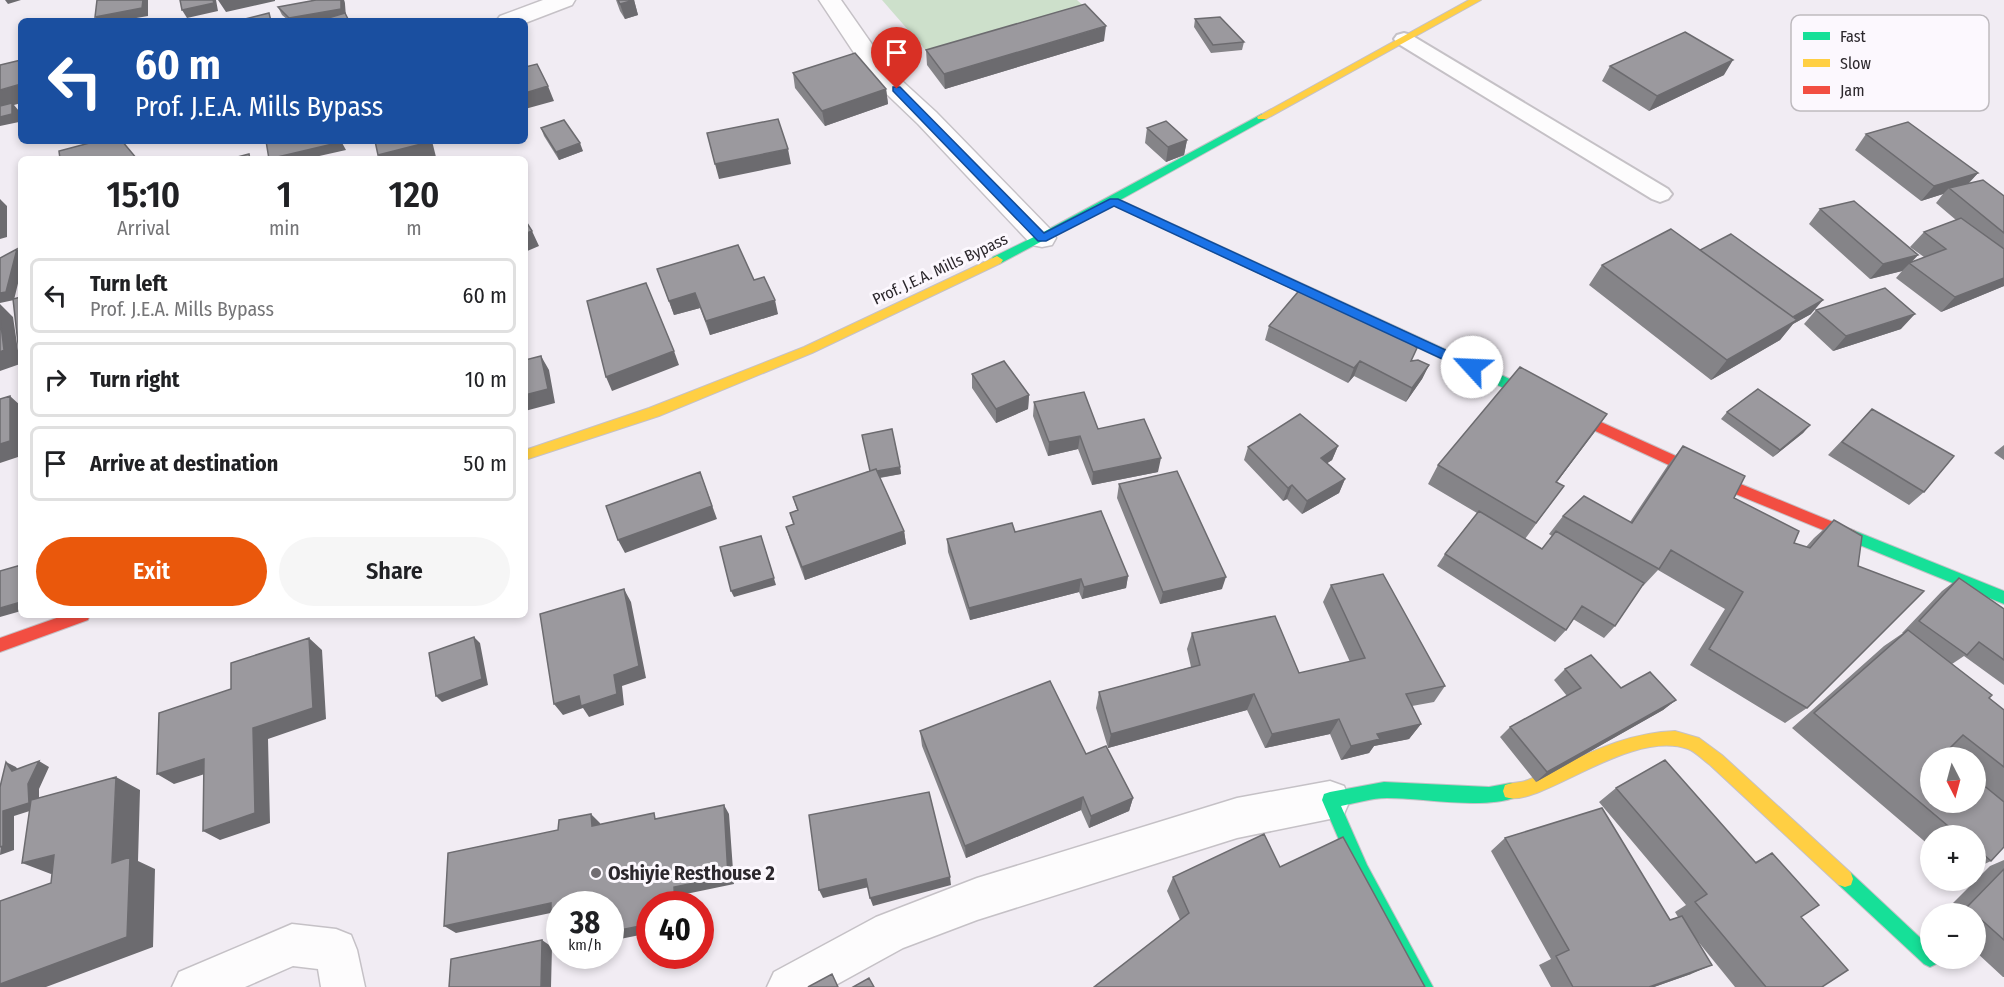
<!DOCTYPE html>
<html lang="en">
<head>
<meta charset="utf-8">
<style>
	body { margin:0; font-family:"Fira Sans Condensed",sans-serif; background:#f6f6f6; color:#202124; height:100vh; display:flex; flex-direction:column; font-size:22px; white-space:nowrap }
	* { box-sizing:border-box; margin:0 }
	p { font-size:20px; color:#757577 }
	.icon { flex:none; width:33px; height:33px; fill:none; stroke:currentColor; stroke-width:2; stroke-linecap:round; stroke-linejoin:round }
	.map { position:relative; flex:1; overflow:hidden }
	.drawer { position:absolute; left:18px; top:156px; width:510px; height:462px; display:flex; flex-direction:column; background:#fff; border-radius:9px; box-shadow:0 3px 9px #0003 }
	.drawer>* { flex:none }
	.guide { position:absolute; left:18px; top:18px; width:510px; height:126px; border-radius:9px; box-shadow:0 3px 9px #0003; background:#1a4fa0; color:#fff; overflow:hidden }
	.needle { width:39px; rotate:174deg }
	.controls { position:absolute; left:1920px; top:747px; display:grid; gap:12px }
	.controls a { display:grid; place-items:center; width:66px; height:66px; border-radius:50%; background:#fff; box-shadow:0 3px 9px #0003; font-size:30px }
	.speed { position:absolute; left:546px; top:891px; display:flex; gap:12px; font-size:30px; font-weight:700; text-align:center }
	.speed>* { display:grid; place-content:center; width:78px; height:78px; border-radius:50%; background:#fff; box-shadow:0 3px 9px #0003; line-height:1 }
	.speed small { font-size:15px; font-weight:400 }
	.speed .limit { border:9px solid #d22; background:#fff; color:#111 }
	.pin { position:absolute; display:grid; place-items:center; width:51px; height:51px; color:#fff; margin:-62px -26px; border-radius:50% 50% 50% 0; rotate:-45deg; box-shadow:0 0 6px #0007 }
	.pin .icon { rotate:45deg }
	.me { position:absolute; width:66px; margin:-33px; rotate:295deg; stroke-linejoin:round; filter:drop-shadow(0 0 4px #0008) }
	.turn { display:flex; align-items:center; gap:21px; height:126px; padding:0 18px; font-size:27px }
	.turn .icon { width:78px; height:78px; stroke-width:2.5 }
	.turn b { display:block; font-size:42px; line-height:51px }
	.eta { display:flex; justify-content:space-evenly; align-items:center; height:102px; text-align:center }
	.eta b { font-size:36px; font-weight:600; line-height:42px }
	.primary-button { display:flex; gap:12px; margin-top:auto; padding:12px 18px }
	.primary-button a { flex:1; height:69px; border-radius:36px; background:#ea580c; color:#fff; font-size:24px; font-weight:600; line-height:69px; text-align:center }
	.primary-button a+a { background:#f6f6f6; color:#202124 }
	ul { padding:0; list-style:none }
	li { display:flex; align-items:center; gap:18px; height:75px; margin:0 12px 9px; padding:0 6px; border:3px solid #e0e0e0; border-radius:9px }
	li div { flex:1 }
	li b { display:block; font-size:22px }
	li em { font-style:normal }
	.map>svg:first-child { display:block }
	.green { fill:#cde0cb }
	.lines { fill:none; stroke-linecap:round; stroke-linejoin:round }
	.lane-casing { stroke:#c5c1c6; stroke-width:4 }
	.street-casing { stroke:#c5c1c6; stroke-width:3 }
	.fast-casing { stroke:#c5c1c6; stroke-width:2 }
	.slow-casing { stroke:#c5c1c6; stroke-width:2 }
	.jam-casing { stroke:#c5c1c6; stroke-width:2 }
	.lane { fill:#fdfcfd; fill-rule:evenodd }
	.street { fill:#fdfcfd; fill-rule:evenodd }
	.fast { fill:#16e098; fill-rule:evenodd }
	.slow { fill:#ffcf43; fill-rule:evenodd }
	.jam { fill:#f24e42; fill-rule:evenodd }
	.wall { fill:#858488; fill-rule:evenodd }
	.shaded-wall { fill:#6c6b6f }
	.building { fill:#9b999e; stroke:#6c6b6f; stroke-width:1.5 }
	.route { fill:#1a73e8; stroke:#114b97; stroke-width:1.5 }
	.poi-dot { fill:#716d72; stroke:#fcf8fe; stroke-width:2 }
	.labels { text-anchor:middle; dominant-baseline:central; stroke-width:6; stroke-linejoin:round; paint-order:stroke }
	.street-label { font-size:16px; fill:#2c282d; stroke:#fcf8fe }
	.near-poi-label { font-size:20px; font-weight:bold; fill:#2c282d; stroke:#fcf8fe; text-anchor:start }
	.key { fill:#fcf8fe; stroke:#bebabf; stroke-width:1.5 }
	.key-label { font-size:16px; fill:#2c282d }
</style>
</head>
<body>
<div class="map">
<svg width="2004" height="987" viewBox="0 0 2004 987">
	<rect width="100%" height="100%" fill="#f1ecf3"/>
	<path class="green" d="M882,0H1077L1090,12L936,62Z"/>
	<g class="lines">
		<g class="lane-casing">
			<path id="lane" d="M1404,33L1411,35L1668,189L1672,194L1668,199L1660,202L1652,199L1397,43L1394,39L1397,35Z"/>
		</g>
		<g class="street-casing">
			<path id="street" d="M543,0H575L572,5L525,23L496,21L500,16Z
				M819,0H841L890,70L936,112L1052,231L1056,238L1052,245L1042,247L1032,245L918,124L872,80Z
				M1330,781L1344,786L1350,800L1344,814L1330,819L1237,838L977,920L903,948L832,987H767L774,972L876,917L977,878L1237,798Z
				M292,924L336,929L351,935L357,950L365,987H321L318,969L293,966L245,987H172L179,972Z"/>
		</g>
		<g class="fast-casing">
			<path id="fast" d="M1262,114L1266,115V119L1120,200L1586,414L1587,418L1586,422H1576L1112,204L1001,263L997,264L991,260L993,257L1038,235Z
				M1850,529L2004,591V604L1845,539L1843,535L1845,531Z
				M1384,782L1489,787L1511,783L1517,785L1519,791L1517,797C1482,810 1425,798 1387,798C1372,798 1356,803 1341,806L1367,865L1433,987H1414L1355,877L1322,800L1324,794L1330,792Z
				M1845,871L1851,873L1930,947V958H1939L1936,964L1930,967L1924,964L1839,885L1837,879L1839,873Z"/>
		</g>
		<g class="slow-casing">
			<path id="slow" d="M1469,0H1481L1266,119H1258L1257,117Z
				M997,256L1003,260L1001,263L812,353L659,416L525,460V450L649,408L804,347Z
				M1675,731L1699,738L1722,755L1851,873L1853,879L1851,885L1845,887L1839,885L1710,765C1703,760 1696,752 1688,749C1628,728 1538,810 1505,797L1503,791L1505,785C1513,782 1521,783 1528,780C1577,760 1620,733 1675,731Z"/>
		</g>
		<g class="jam-casing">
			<path id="jam" d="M1581,413L1709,471L1855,531L1857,535L1855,539L1850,541L1845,539L1699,479L1576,422L1575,418Z
				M65,615H90L88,620L0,652V638Z"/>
		</g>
		<use href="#lane" class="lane"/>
		<use href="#street" class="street"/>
		<use href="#fast" class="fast"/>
		<use href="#slow" class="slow"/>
		<use href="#jam" class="jam"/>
	</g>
	<path class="wall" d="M316,0H344L345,4V14L349,21H289L282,15L278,7Z
		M616,0H634L638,15L625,19L620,11Z
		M1195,19L1244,42L1242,50L1211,53L1194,27Z
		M1104,41L945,89L927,65L926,50Z
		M1610,66L1724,75L1649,111L1602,81Z
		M793,73L886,89L888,104L825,126L795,88Z
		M541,128L583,151L559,160L544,136Z
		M1147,128L1187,140L1184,155L1166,162L1145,143Z
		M1866,134L1978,173L1969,183L2004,196V286L1941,312L1896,278L1902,271L1870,279L1809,224L1820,209L1918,255L1912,262L1924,257L1910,247L1924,232L1956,220L1936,203L1943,194L1921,201L1855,150Z
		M1700,250L1811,314L1793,324L1780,340L1711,380L1589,285L1602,265Z
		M657,269L754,280L778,314L710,335L700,308L674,315Z
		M1816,310L1901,329L1833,351L1804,324Z
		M1269,326L1415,347L1411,361L1429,365L1422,379L1406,402L1354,376L1348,383L1265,340Z
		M972,374L1029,395L1028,409L996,423L972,388Z
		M1034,402L1098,429L1158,472L1092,485L1078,449L1048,456L1033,416Z
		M1872,409L1924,492L1909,505L1828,455Z
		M1727,412L1810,425L1803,433L1773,457L1721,419Z
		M1607,414L1557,482L1564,486L1525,539L1542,549L1552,536L1549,534L1563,516L1630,522L1668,465L1683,446L1734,498L1794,543L1806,547L1814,538L1834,520L1807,708L1785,723L1690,665L1725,609L1658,570L1643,586H1642L1615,626L1604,638L1573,619L1566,630L1555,642L1437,566L1445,554L1477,513L1428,484L1438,465Z
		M2004,445V460L1994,453Z
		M1338,446L1332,460L1327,463L1345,479L1339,493L1302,514L1287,499L1283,501L1244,460L1248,447Z
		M900,467L901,474L880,478L904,531L906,544L805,580L790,540L786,527L793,524L790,513L797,510L793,497Z
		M1119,484L1222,589L1160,604L1117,498Z
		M1015,532L1128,576L1126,588L1082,599L1079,592L970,620L948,552L947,539Z
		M1959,578L2004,609V685L1964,656L1952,664L1989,698L2004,710V847L1991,861L1976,868V836H1930V846L1792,728L1884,646L1903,633H1902L1942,591ZM1930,758H1976V802Z
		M1331,585L1445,686L1434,702L1412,706L1421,724L1409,739L1374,746L1369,753L1341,760L1330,734L1265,748L1247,710L1108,748L1096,708L1099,692L1191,667L1187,649L1192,633L1299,673L1350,662L1323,602Z
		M1565,669L1621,688L1676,700L1663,710L1536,782L1500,737L1510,727L1567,696L1554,680Z
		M920,731L1086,754L1133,798L1129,811L1089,828L1081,810L966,858L922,746Z
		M1616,788L1755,862L1772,853L1801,917L1822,987H1735L1696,939L1691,974L1654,987H1551L1539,965L1551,959L1491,851L1505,838L1670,920L1678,917L1675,912L1686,905L1599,802Z
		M2004,860V977H2003L1976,952V914H1942L1990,866Z
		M1280,867L1180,920L1167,891L1173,877Z"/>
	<path class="shaded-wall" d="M5,0H21L8,4Z
		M143,0H148V16L119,21H98L95,17Z
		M213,0H216L218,11L187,18L182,10Z
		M218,0H275V1L226,12Z
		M341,0H344L345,4L346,17L323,21H291L289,18Z
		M634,0L638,15L625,19L620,4Z
		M1106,26L1104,41L945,89L944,74Z
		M1733,60L1724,75L1649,111L1657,96Z
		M21,84V103L14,105L19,111V122L0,126V90Z
		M548,86L554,101L525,109V93Z
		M886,89L888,104L825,126L822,111Z
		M1187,140L1184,155L1166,162L1168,147Z
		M341,141L346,150L306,159H270Z
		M428,141H432L436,157L429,159H380L378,155Z
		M580,143L583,151L559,160L556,152Z
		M788,149L791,164L719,179L715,164Z
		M1978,173L1964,188H1949L1943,194L1921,201L1934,186Z
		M0,199L7,206V237L0,239Z
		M532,231L539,246L525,252V234Z
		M17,249L21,253V271L14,300L0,303V293Z
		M1918,255L1902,271L1870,279L1883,264Z
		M2004,278V286L1941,312L1955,297Z
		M695,293L700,308L674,315L669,301Z
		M775,300L778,314L710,335L706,321Z
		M1823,300L1811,314L1793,324L1780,340L1711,380L1727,360L1788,319Z
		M0,304L13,317L20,364L0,371Z
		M1915,314L1901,329L1833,351L1846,336Z
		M674,351L679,365L612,391L606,377Z
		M541,356L549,370L555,403L525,411V395Z
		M1360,361L1354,376L1348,383L1354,368Z
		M1429,365L1422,379L1406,402L1412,388Z
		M1029,395L1028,409L996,423V409Z
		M10,396L21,406V456L0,463V444Z
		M1607,414L1594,433L1543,500L1556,482Z
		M1810,425L1803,433L1773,457L1780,450Z
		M1080,436L1078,449L1048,456L1049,442Z
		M1338,446L1332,460L1316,471L1321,458Z
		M1161,458L1158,472L1092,485L1093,472Z
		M900,467L901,474L871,479L870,472Z
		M700,472L717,519L625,553L618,540Z
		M1345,479L1339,493L1302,514L1307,501Z
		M1292,485L1287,499L1283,501L1288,488Z
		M904,531L906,544L805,580L802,567Z
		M761,536L776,585L734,597L731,591Z
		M1128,576L1126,588L1082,599L1084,587Z
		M1226,577L1222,589L1160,604L1163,592Z
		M1081,579L1079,592L970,620L969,608Z
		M624,589L631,602L646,678L622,686L624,705L589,717L583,708L563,715L554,704L614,675Z
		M21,602V611L0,617V608Z
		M474,637L480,643L488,685L442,702L436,696Z
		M309,638L322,650L326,719L268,739L270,823L220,840L203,831L253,728Z
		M1254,694L1247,710L1108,748L1111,734Z
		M1676,700L1663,710L1536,782L1547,772Z
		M1339,719L1330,734L1265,748L1272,734Z
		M1421,724L1409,739L1374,746L1369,753L1341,760L1351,746L1377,734Z
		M204,759L220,769L174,784L157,774Z
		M39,761L49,767L39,789V808L14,816V850L0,855L3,811L28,784Z
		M6,762L16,767L22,776L12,771Z
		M116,777L140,790L138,861L155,869L153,947L46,987H0V984L112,863Z
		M1083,797L1081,810L966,858L965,846Z
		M1133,798L1129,811L1089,828L1091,816Z
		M724,805L729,814L734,884L681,895L682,904H675L674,887Z
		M591,814L600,823L601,835L592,826Z
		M54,855L81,867L51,874L22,863Z
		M950,877L951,885L873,906L870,898Z
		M866,879L869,887L823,898L819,890Z
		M551,903L560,911L456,933L444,926Z
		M650,924V933L610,941V932Z
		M542,940L552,947L551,987H541Z
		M560,943V951L551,944Z
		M1712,965L1691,974L1654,987H1649Z"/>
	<path class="building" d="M97,0H143L142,8L95,17Z
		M180,0H213L214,3L182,10Z
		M316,0H341V9L289,18L278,7Z
		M618,0H634L620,4Z
		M1085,4L1106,26L944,74L926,50Z
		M269,13L271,21H237Z
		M345,13L349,21H318Z
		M1220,17L1244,42L1213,45L1195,19Z
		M1685,32L1733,60L1657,96L1610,66Z
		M855,53L886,89L822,111L793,73Z
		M21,60V84L0,90V65Z
		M537,64L548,86L525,93V67Z
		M12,103V114L0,117V106Z
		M778,119L788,149L715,164L707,133Z
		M564,120L580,143L556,152L541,128Z
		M1166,121L1187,140L1168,147L1147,128Z
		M1908,122L1978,173L1934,186L1866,134Z
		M97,141H122L137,159H60L59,151Z
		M266,141H341V142L269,159Z
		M375,141H428L429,142L378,155Z
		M249,154L250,159H230Z
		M1983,180L2004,196V233L1949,188Z
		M1854,201L1918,255L1883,264L1820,209Z
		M1961,218L2004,249V278L1955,297L1909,263L1946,249L1924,232Z
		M525,220L532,231L525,234Z
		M1671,229L1797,320L1727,360L1602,265Z
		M1731,234L1823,300L1793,317L1700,250Z
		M738,245L754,280L764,277L775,300L706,321L695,293L669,301L657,269Z
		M17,249L6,292L0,293V258Z
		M646,283L674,351L606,377L587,301Z
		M1303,286L1418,341L1412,344L1417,348L1411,361L1418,360L1429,365L1412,388L1360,361L1354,368L1269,326Z
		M1885,288L1915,314L1846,336L1816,310Z
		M21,297V351L19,352L13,299Z
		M0,317L4,350L0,352Z
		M541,356L548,389L525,395V360Z
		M1004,361L1029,395L996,409L972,374Z
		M1520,367L1607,414L1556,482L1564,486L1536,523L1438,465Z
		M1758,389L1810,425L1780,450L1727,412Z
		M1084,392L1098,429L1144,419L1161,458L1093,472L1080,436L1049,442L1034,402Z
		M10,396V441L0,444V399Z
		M1872,409L1954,456L1924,492L1842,442Z
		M1300,414L1338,446L1321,458L1345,479L1307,501L1292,485L1288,488L1248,447Z
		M892,429L900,467L877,471L876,469L870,471L862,435Z
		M1683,446L1745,476L1734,498L1799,531L1794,543L1810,548L1834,520L1862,536L1858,566L1924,591L1807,708L1709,649L1743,592L1671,550L1659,569L1563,516L1584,496L1632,523Z
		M876,469L904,531L802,567L786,527L794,524L790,513L798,510L793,497Z
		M1177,471L1226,577L1163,592L1119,484Z
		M700,472L712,506L618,540L606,506Z
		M1101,511L1128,576L1084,587L1081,579L969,608L947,539L1012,523L1015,532Z
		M1479,511L1542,549L1556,531L1644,583L1615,626L1582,606L1566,630L1445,554Z
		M761,536L774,578L731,591L720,547Z
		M21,565V602L0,608V571Z
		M1383,574L1445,686L1406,694L1421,724L1377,734L1380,739L1351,746L1339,719L1272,734L1254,694L1111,734L1099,692L1200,665L1192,633L1275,616L1299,673L1365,658L1331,585Z
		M1959,578L2004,609V660L1979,642L1967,655L1919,621Z
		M624,589L639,666L614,675L617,694L581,706L579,696L554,704L540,614Z
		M1908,630L1992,695L1989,698L2004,710V767L1963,735L1944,754L1949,758H1930V802H1976V779L2004,802V847L1991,861L1976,848V836H1960L1814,713Z
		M474,637L482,679L436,696L429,653Z
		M309,638L313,708L253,728L255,813L203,831L204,759L157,774L159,713L231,689V663Z
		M1591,655L1621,688L1650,672L1676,700L1547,772L1510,727L1581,688L1565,669Z
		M1050,681L1086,754L1106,746L1133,798L1091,816L1083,797L965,846L920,731Z
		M1665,760L1756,863L1772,853L1819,905L1801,917L1848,970L1822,987H1766L1695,902L1707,894L1616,788Z
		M39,761L28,784L29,803L3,811V846L0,847V787L6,762L12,771Z
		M116,777L112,863L130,857L127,937L0,984V901L51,883L54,855L22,863L31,800Z
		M929,792L950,877L870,898L866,879L819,890L809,815Z
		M724,805L728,876L674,887L675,904H650V924L610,932V904H560V943L551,944V903L444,926L448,853L558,830L559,820L591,814L592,826L654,813L655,819Z
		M1602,808L1670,920L1682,916L1712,965L1649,987H1573L1556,956L1569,950L1505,838Z
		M1264,834L1280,867L1343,837L1425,987H1094L1189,913L1173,877Z
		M2004,869V940L1976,915V914H1974L1967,907Z
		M542,940L541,987H449L451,959Z
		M832,974L838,987H808Z
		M869,978L874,987H853Z"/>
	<path class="route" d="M893,87H900L1044,233L1110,199H1118L1476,364L1478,367L1476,371H1468L1114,206L1046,241H1038L893,91Z"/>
	<circle class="poi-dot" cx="596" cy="873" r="6"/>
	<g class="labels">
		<g class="street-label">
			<text transform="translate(940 269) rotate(-25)">Prof. J.E.A. Mills Bypass</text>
		</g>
		<g class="near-poi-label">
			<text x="608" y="873">Oshiyie Resthouse 2</text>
		</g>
	</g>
	<rect x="1791" y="15" width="198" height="96" rx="9" class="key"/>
	<rect x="1803" y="32" width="27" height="8" fill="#16e098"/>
	<rect x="1803" y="59" width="27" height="8" fill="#ffcf43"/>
	<rect x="1803" y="86" width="27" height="8" fill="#f24e42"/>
	<g class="key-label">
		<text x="1840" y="42">Fast</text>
		<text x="1840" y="69">Slow</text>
		<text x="1840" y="96">Jam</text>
	</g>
</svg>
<div class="controls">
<a><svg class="needle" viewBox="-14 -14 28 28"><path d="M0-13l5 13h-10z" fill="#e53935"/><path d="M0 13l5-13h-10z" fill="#757577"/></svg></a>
<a>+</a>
<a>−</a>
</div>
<div class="speed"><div>38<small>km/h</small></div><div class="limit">40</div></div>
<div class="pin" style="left:897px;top:89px;background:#d93025"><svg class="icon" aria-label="arrive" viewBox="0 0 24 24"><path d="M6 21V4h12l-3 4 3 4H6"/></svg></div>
<svg class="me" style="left:1472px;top:367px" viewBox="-20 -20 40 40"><circle r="19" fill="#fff"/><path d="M0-13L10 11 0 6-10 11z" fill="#1a73e8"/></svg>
<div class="guide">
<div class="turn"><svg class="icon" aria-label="left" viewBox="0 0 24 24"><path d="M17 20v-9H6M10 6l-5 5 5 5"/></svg><div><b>60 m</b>Prof. J.E.A. Mills Bypass</div></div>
</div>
<section class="drawer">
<div class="eta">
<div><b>15:10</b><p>Arrival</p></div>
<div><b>1</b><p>min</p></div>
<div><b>120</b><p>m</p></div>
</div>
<ul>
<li><svg class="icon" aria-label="left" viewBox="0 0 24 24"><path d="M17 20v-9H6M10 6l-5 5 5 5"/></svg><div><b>Turn left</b><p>Prof. J.E.A. Mills Bypass</p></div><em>60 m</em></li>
<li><svg class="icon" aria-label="right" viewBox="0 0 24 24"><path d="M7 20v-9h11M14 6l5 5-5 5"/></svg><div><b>Turn right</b></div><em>10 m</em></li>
<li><svg class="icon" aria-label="arrive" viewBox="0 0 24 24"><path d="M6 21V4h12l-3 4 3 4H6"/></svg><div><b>Arrive at destination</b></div><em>50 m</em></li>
</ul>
<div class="primary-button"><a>Exit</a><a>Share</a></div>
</section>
</div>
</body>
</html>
